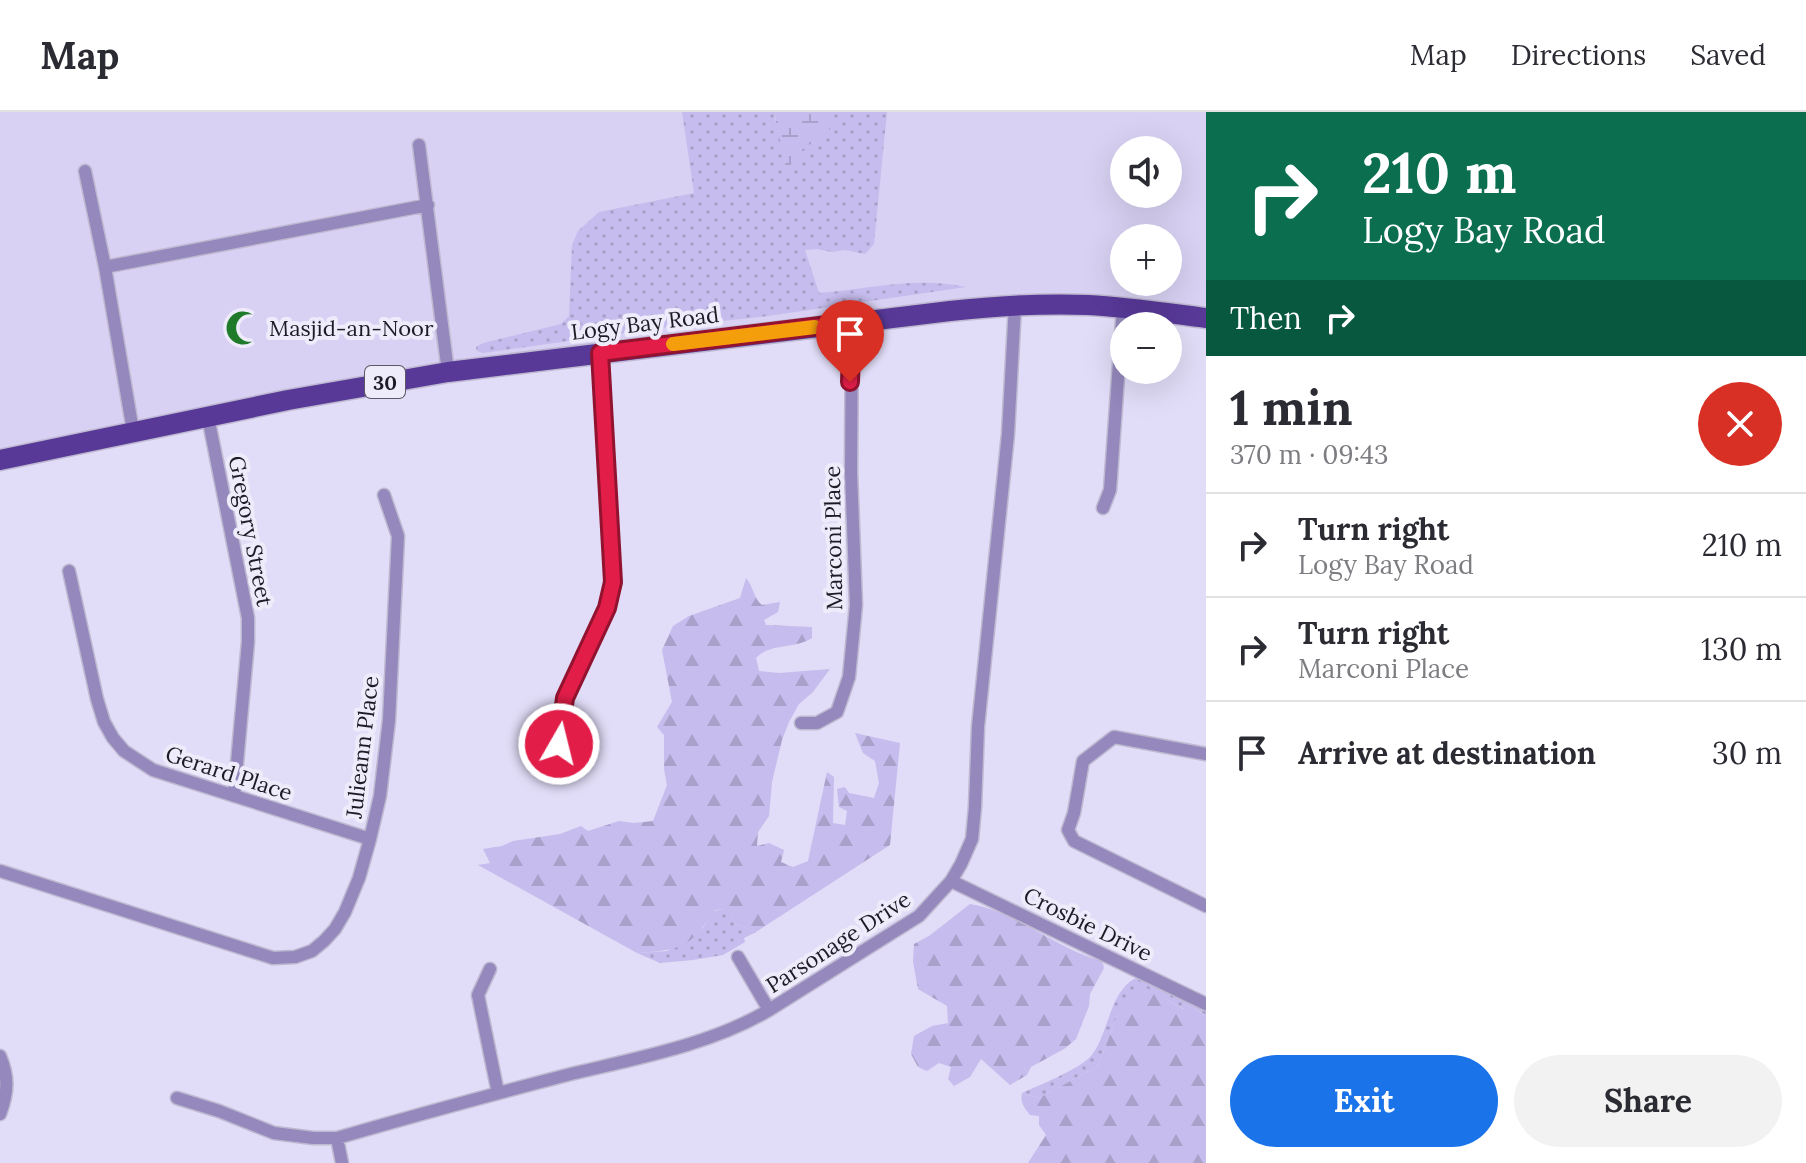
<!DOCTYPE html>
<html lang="en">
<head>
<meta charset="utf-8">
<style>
	body { margin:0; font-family:Lora,serif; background:#f2f2f3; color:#2b2b33; height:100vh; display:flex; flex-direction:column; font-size:30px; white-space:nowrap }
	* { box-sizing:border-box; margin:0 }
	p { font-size:26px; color:#7c7c81 }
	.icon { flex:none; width:44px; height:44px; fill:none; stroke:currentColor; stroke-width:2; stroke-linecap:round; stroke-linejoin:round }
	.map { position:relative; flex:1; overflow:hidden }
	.panel { display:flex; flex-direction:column; background:#fff; width:600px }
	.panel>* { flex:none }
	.guide { background:#0b6e4f; color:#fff; overflow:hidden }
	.buttons { position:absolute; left:1110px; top:24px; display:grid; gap:16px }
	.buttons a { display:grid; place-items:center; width:72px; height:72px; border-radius:50%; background:#fff; box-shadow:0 8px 32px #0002; font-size:40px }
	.pin { position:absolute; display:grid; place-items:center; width:68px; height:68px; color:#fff; margin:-82px -34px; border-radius:50% 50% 50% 0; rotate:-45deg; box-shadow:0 0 8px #0007 }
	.pin .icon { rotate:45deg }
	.me { position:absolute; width:88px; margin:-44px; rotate:8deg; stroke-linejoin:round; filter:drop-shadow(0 0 6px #0008) }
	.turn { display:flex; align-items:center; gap:28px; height:168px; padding:0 24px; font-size:36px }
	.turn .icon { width:104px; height:104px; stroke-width:2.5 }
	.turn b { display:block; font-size:56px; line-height:68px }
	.then { display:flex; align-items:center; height:76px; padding:0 24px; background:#0003; gap:16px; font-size:30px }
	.round { display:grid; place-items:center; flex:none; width:84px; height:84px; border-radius:42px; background:#f2f2f3 }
	.overview { display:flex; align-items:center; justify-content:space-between; height:136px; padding:0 24px }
	h1 { font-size:48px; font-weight:800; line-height:60px }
	.primary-button { display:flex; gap:16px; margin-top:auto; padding:16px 24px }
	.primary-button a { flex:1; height:92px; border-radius:48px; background:#1a73e8; color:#fff; font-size:32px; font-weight:800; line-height:92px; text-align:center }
	.primary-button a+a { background:#f2f2f3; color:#2b2b33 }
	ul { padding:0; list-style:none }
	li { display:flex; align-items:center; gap:24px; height:104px; padding:0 24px; border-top:2px solid #e1e1e2 }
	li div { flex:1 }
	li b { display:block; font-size:30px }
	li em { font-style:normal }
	header { display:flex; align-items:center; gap:48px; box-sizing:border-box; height:112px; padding:0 40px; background:#fff; border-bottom:2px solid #e1e1e2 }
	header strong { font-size:38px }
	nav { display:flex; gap:44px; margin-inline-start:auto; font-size:28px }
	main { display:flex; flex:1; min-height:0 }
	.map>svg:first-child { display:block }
	.built { fill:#d8d1f3; fill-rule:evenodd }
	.green { fill:url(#green-dots) }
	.forest { fill:url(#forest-firs) }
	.wetland { fill:url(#wetland-marsh) }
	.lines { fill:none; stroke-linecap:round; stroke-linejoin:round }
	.street-casing { stroke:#beb9d1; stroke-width:15 }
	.primary-casing { stroke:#beb9d1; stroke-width:23 }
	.street { stroke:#9488bc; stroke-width:12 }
	.primary { stroke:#583998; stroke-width:20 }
	.route-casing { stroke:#92132f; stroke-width:20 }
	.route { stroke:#e11d48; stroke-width:14 }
	.slow { stroke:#f59e0b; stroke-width:14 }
	.labels { text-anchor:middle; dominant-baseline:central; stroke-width:8; stroke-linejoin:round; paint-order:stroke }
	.shield { fill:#eeebfb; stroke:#5c5965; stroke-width:2 }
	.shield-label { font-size:20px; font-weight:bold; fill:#1d1b25 }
	.street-label { font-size:22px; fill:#1d1b25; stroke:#eeebfb }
	.poi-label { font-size:22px; fill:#1d1b25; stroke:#eeebfb; text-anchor:start }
</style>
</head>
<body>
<header>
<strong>Map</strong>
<nav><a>Map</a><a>Directions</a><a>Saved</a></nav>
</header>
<main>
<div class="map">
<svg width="1206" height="1051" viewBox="0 0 1206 1051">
	<defs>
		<pattern id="green-dots" width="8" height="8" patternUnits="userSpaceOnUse" patternTransform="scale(2)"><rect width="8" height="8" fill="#c6bced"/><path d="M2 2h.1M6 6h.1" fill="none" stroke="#aaa1cb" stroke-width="1.8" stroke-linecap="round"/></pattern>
		<pattern id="forest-firs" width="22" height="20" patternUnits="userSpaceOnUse" patternTransform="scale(2)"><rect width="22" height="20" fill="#c6bced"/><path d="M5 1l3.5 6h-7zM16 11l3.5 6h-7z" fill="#aaa1cb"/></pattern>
		<pattern id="wetland-marsh" width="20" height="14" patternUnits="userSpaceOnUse" patternTransform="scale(2)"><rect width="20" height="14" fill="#c6bced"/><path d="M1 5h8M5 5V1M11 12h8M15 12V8" fill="none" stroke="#aaa1cb"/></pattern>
	</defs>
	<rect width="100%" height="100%" fill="#e1dcf7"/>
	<path class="built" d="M0,0H1206V206L1087,193L600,241L0,348ZM1124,38H1168V82H1124ZM1124,126H1168V170H1124Z"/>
	<path class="green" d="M682,0H774L775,8L796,48L808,34L829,17L832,0H887L874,132L865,142L845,138L832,140L817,137L805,138L819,181C870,177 915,164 966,175L768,204L676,214L483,241L477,239L476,235L483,231L561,212L569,204L572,133L578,119L599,100L694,81Z
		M729,796L734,811L756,820L744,826L745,830L723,843L693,848L660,851L637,841L667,839L703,816L714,799Z
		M1139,865L1206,899V904L1195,897H1184L1143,875L1117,904L1098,954L1039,986L1022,981C1038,974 1079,957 1090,945C1109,925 1109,875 1139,865Z"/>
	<path class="forest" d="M746,466C754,475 753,486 762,493L780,490L778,500L764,508L766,513L812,515V526C795,537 770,531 756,546L759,559L779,561L830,557L813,580L799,592L789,610L782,628L772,670L769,704L758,720L757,734L769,731L784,738L781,750L793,755L808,749L827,660L834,665L833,711L845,713L847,699L839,695L837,677L845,675L849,681L874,686L879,671L875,649L863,641L855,621L900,631L890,733L756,820L734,811L729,797L715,798C690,836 682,838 637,841L478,753L490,751L483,737L502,734L513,729L560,722L581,714L588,719L619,709L634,711L653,709L667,673L664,657V623L657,615L672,590L662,538L673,514L689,504L740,486Z
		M970,792C1018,800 1055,837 1102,849L1104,856L1090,882L1089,894L1076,927L1064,937L1031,955L1027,963L1010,973L981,947L970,965L954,974L948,967L951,955L939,951L927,959L918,955L911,942L914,924L932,914L948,911L947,894L918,877L913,850L914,832L929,824Z
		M1143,874L1183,897H1195L1206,904V1051H1028L1046,1023L1039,1013V1004L1030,1003C1024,995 1020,991 1022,981L1039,986L1098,954L1117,904Z"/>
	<path class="wetland" d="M774,0H832L830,17L808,34L796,48L786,56Z"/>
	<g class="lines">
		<g class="street-casing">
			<path id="street" d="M419,33L448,260
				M85,59L105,155L133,319
				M105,155L428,93
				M208,305L248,506V530L234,684
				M1103,396L1110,378L1123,195
				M69,459L97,587L104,610L113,626L124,639L153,658L370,727
				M801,611H817L837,600L849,565L856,493L851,360L852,210
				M1206,642L1114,625L1083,649L1074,701L1068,718L1074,729L1206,794
				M555,652L565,586L607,496L613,470L600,241
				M0,759L273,846L295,845L312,839L324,829L335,817L345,800L359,766L370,727L380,684L389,608L398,424L384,383
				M951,769L1206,892
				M738,845L769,898
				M490,857L478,883L498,981
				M0,944C9,965 8,981 0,1002
				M177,986L219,999L274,1021L313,1026H337C413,1004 490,983 567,963C633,947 711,933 769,898L919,804L951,769L961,752L972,727L975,695L978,615L1008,322L1015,193
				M337,1026L342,1051"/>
		</g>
		<g class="primary-casing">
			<path id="primary" d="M0,348L288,288L448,260L950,199C996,194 1041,191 1088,193C1127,195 1167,201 1206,206"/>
		</g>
		<use href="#street" class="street"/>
		<use href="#primary" class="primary"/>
	</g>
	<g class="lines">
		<g class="route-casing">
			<path id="route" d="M559,632L565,586L607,496L613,470L600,241L852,210L850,270"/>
		</g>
		<use href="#route" class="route"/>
		<path class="slow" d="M673,232L815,215"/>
	</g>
	<defs>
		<g id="mosque-bare" transform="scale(2.76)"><path d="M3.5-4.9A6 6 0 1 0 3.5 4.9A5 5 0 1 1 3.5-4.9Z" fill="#1f7b2a" stroke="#eeebfb" stroke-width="2.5" paint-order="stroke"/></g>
	</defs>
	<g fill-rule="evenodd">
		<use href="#mosque-bare" x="243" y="216"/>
	</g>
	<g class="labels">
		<rect class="shield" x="365" y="254" width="40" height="32" rx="6"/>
		<g class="shield-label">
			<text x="385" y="270">30</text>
		</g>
		<g class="street-label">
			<text transform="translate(645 211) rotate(-7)">Logy Bay Road</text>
			<text transform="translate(251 419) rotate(79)">Gregory Street</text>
			<text transform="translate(833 426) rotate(-91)">Marconi Place</text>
			<text transform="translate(362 635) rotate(-83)">Julieann Place</text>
			<text transform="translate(229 661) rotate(18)">Gerard Place</text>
			<text transform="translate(1088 812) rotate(26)">Crosbie Drive</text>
			<text transform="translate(838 830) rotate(-33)">Parsonage Drive</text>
		</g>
		<g class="poi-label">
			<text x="269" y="216">Masjid-an-Noor</text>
		</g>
	</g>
</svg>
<div class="buttons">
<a><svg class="icon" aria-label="sound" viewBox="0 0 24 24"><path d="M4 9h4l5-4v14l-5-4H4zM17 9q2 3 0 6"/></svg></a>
<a>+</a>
<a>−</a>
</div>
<div class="pin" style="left:850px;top:270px;background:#d93025"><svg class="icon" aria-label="arrive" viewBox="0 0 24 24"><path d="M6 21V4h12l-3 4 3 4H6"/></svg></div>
<svg class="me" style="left:559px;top:632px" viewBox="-20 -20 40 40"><circle r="17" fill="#e11d48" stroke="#fff" stroke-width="3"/><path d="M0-11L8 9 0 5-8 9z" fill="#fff"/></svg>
</div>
<section class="panel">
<div class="guide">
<div class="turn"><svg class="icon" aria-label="right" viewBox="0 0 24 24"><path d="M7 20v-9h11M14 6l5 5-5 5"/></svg><div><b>210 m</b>Logy Bay Road</div></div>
<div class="then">Then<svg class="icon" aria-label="right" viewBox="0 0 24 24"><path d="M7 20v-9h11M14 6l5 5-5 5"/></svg></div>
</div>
<div class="overview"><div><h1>1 min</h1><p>370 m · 09:43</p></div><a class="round" style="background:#d93025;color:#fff"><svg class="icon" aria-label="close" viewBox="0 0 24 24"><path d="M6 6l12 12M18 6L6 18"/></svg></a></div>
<ul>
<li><svg class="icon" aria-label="right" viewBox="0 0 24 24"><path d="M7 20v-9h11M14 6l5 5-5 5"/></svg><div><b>Turn right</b><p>Logy Bay Road</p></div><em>210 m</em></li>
<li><svg class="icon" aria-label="right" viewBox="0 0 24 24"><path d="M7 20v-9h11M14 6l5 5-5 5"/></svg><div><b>Turn right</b><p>Marconi Place</p></div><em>130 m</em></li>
<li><svg class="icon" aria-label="arrive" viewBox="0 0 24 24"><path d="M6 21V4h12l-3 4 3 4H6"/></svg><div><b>Arrive at destination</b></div><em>30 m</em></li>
</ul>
<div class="primary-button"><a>Exit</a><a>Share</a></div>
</section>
</main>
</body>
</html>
